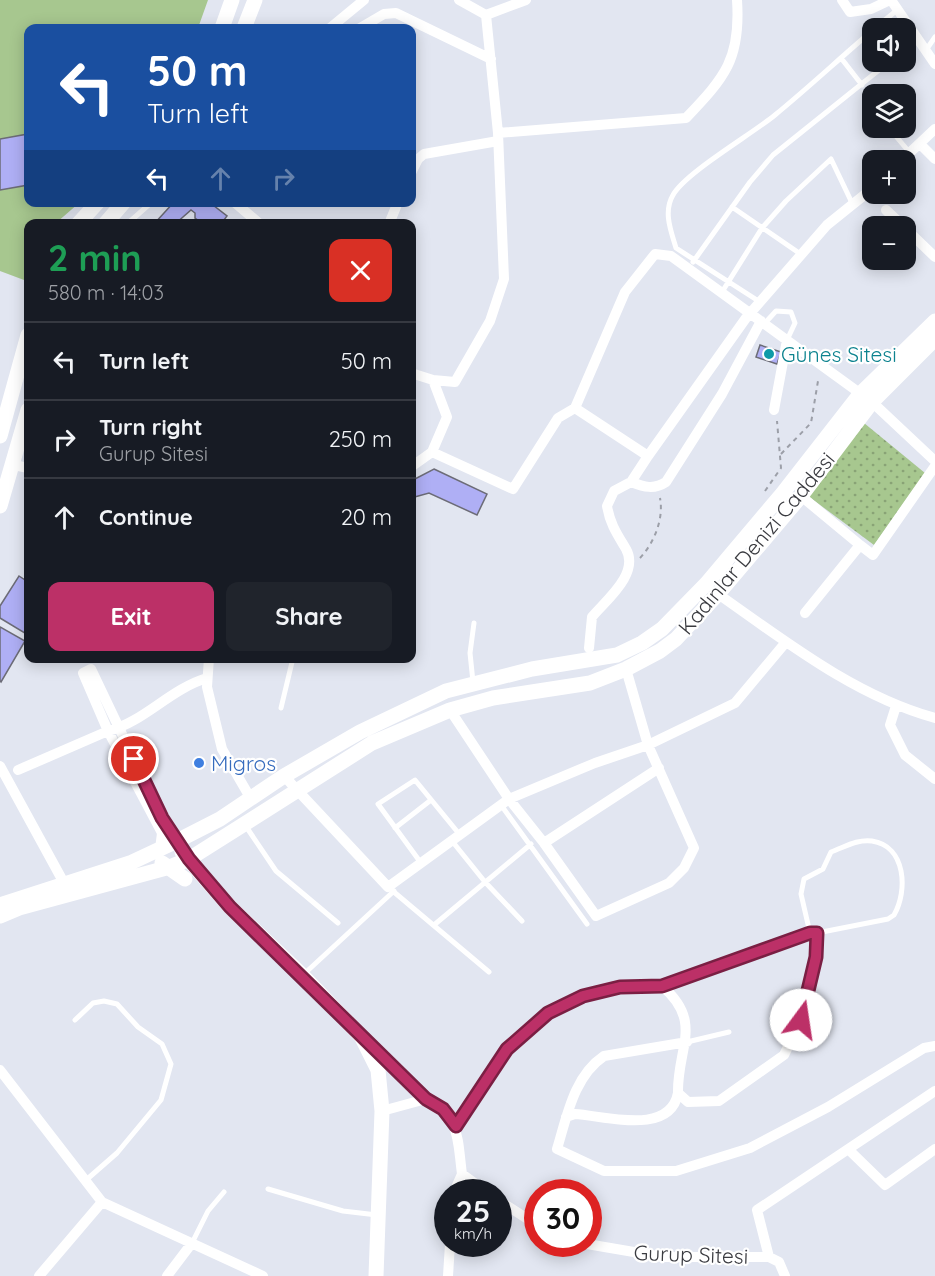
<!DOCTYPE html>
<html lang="en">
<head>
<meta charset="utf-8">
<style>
	body { margin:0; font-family:Quicksand,sans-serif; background:#20242c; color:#f1f3f6; height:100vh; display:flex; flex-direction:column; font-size:22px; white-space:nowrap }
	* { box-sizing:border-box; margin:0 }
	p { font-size:20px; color:#9ea1a6 }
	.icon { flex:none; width:33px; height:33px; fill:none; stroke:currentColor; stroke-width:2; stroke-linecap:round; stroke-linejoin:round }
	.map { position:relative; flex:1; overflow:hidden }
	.drawer { position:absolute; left:24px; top:219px; width:392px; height:444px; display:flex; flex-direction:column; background:#171b24; border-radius:12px; box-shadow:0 3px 15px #0003 }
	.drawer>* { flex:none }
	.banner { position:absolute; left:24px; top:24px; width:392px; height:183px; border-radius:12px; box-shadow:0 3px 15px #0003; background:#1a4fa0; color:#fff; overflow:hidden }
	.fabs { position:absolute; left:862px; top:18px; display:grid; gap:12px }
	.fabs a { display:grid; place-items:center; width:54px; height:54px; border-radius:12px; background:#171b24; box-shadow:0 3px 15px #0003; font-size:30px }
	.speed { position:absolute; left:434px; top:1179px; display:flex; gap:12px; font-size:30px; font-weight:700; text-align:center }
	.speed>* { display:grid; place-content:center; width:78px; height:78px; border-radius:50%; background:#171b24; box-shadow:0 3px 15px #0003; line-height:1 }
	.speed small { font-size:15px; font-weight:400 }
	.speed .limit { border:9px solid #d22; background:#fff; color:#111 }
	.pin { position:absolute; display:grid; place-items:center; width:51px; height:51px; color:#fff; margin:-26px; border:3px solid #fff; border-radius:50%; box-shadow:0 2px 6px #0007 }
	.me { position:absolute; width:66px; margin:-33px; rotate:14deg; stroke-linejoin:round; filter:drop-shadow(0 0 4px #0008) }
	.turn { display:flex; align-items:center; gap:21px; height:126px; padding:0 24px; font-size:27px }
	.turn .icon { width:78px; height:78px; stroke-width:2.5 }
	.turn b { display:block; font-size:42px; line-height:51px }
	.lanes { display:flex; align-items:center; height:57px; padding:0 24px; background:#0003; justify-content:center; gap:30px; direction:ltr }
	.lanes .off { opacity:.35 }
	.round { display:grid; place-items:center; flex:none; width:63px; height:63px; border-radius:12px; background:#20242c }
	.head { display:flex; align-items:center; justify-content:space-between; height:102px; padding:0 24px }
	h1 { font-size:36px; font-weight:800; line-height:45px; color:#1e9e55 }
	.cta { display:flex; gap:12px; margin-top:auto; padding:12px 24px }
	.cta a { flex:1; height:69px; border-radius:12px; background:#bc3067; color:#fff; font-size:24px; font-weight:800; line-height:69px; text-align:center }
	.cta a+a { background:#20242c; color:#f1f3f6 }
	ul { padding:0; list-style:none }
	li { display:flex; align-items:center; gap:18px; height:78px; padding:0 24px; border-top:2px solid #363941 }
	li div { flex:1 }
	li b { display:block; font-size:22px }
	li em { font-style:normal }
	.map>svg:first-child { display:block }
	.park { fill:url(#park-dots) }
	.pitch { fill:#a7c78f }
	.building { fill:#afaff5; stroke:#6c6c77; stroke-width:1.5 }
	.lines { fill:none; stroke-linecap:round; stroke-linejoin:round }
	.path { stroke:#9c9fa8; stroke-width:2; stroke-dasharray:4.5 4.5; stroke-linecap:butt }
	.service { stroke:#fff; stroke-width:5 }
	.minor { stroke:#fff; stroke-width:10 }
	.secondary { stroke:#fff; stroke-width:15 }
	.route-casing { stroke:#7a1f43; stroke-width:15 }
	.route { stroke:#bc3067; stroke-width:10 }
	.culture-dot { fill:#0f9aa8; stroke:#fff; stroke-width:2 }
	.shop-dot { fill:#3f7fe0; stroke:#fff; stroke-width:2 }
	.labels { text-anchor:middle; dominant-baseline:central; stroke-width:4.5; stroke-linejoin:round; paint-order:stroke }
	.culture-label { font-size:21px; fill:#0d838f; stroke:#fff; text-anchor:start }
	.street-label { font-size:21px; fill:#3a3b40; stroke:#fff }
	.shop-label { font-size:21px; fill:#366cbe; stroke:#fff; text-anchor:start }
</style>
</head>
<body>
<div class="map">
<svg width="935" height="1276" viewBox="0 0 935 1276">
	<defs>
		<pattern id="park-dots" width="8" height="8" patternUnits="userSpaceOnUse" patternTransform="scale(1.5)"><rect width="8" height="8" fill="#a7c78f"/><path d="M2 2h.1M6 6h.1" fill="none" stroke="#89a376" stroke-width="1.8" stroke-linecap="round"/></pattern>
	</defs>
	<rect width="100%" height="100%" fill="#e2e6f1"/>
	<path class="park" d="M864,423L925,473L874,545L808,496Z"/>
	<path class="pitch" d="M0,0H208L198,28H28V202L79,203L56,223L28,224V266L24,280L0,271Z"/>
	<path class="building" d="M28,134V185L0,190V139Z
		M174,202H209L227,216L221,224H203L195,218V213L191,210L175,224H154Z
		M760,345L781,352L777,364L756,357Z
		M434,469L487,494L477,515L429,493L411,498V481Z
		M19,576L28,582V635L0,618V606Z
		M0,627L25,641L1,682L0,681Z"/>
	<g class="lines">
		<path class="path" d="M781,454L811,423L818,381
			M765,491L781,468L777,421
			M640,558C654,543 664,519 660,498"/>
		<path class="service" d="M875,28L896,11
			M906,47L915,39
			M926,50L935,37
			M841,58L862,85
			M889,128L910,153
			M732,207L802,255
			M127,224L152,202
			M693,262L750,182L773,155L889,62
			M722,292L762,228L786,201L831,159L853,205
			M760,302L676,248C671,231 663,212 673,195C685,173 752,134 775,115C808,88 840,58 873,30
			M765,323L776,311L791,312L795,323L787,340
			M473,682L470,653L474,623
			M281,708L293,658
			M501,805L587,924
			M245,825L276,871L338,923
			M395,828L431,800
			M452,841L485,882L522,921
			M421,863L378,804L415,780L460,835
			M388,887L489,972
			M434,925L531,844
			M810,933L801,894L804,879L823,869L831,852C845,847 857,839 872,841C906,846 908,891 894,915L888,919L817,933
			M304,974L394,891
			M75,1020L93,1003L104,1001L117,1004L138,1027L162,1044L171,1064L161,1100L117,1153L85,1181
			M687,1042L729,1032
			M268,1189L343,1211L377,1215
			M192,1243L208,1211L224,1192"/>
		<path class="minor" d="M459,0L486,15L526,0
			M842,0L850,12L871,9L890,0
			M891,0L935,64
			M330,28L364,0
			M360,28L384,14L396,13L491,59
			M498,133L686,118C725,77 741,59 737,0
			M920,144L935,159
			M902,160L935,129
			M411,173L418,159L424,154L498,141
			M234,202L260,224
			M886,210L903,226
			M389,224L398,202
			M906,229L935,257
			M411,373L433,380L455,382L490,321L504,279L498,133L486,15
			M575,408L648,456L631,482L614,491L607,506C610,524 617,534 626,549C640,574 605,601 592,617L589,648
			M774,410L787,340
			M432,452L447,417L433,380
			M648,456L746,318L827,225L873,188
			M14,465L28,468
			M411,467L432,452L513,489L558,418L575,408L625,292L655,254L671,256L872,402L935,461
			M631,482C644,487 654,490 666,482L722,394L761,321
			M801,496L860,545L805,613
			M860,545L873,555L935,466
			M718,594C785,641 855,696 935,718
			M209,658L207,687L222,749L251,799
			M896,706L890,725L905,755L935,779
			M450,710L509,799L544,843L596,916L669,883L684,868L694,848L648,745L626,669
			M0,766L64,883
			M18,770L108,731C144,722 170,689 207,678
			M284,776L388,887L509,799L595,763L648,745L735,703L786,642
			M544,843L659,768
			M160,849L162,833L108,731L83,673L91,669L162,818L177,841
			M687,1042L604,1056C574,1076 567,1116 557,1149L604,1171H676L750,1148L828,1107L924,1048L935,1046
			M368,1043L426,1099
			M0,1070L102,1202L263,1276
			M382,1111L426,1099C461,1119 457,1137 462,1174L487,1192
			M566,1117L575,1114C606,1116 670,1136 678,1093
			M456,1126L507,1049L548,1013L583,996L620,987L662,986L810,933H817L816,957L801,1020L784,1055L719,1101L688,1102L678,1093C677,1048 704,1022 662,986
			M849,1150L885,1185L935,1149
			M454,1192L462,1174
			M498,1200L537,1225
			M587,1244L663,1257H769L779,1262L785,1276
			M769,1257L757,1210L935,1091
			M39,1276L102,1202
			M167,1276L192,1243
			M448,1276L450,1244"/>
		<path class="secondary" d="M222,28L232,0
			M244,28L255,0
			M78,224L98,202
			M105,224L124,202
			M0,436L28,335
			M0,506L28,410
			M182,852L230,907L303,976L361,1036L378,1070L382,1111L376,1276
			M162,863L185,879
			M0,905L130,863L177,841L220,819L284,776L360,732L446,691L532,669L617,655L642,643L662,629L706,584L782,494L860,394L935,321
			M0,916L19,908L170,867L189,859L372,743L450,710L493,698L590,683L626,669L660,651L676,639L718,594L801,496L872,402L935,339"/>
	</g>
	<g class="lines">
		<g class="route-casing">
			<path id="route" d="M134,759L162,818L189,859L230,907L426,1099L443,1109L456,1126L507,1049L548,1013L583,996L620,987L662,986L810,933H817L816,957L801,1020"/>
		</g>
		<use href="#route" class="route"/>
	</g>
	<circle class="culture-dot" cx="769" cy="354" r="6"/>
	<circle class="shop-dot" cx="199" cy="763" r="6"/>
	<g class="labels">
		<g class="culture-label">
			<text x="781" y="354">Günes Sitesi</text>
		</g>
		<g class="street-label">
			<text transform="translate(756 543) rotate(-50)">Kadınlar Denizi Caddesi</text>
			<text transform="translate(691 1254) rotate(2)">Gurup Sitesi</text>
		</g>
		<g class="shop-label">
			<text x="211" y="763">Migros</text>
		</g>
	</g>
</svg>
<div class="fabs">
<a><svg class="icon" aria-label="sound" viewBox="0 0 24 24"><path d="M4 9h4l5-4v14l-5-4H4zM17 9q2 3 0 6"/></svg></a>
<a><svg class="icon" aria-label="layers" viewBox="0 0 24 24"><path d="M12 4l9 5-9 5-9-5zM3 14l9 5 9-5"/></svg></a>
<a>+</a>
<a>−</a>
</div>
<div class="speed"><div>25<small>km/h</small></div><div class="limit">30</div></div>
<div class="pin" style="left:134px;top:759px;background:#d93025"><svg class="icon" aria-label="arrive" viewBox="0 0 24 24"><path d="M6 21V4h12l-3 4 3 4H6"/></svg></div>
<svg class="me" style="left:801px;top:1020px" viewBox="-20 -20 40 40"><circle r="19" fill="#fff"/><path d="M0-13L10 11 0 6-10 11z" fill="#bc3067"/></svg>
<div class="banner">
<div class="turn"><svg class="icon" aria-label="left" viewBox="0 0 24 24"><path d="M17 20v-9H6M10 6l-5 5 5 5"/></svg><div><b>50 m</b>Turn left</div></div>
<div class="lanes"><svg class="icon" aria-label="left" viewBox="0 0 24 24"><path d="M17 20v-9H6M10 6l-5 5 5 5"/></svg><svg class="icon off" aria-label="ahead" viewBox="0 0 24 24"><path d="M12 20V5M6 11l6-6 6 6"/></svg><svg class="icon off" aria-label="right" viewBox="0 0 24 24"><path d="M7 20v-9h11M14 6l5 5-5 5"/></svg></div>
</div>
<section class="drawer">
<div class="head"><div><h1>2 min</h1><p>580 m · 14:03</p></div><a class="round" style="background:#d93025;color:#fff"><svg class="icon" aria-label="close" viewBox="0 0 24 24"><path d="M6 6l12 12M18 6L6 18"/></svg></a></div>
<ul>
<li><svg class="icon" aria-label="left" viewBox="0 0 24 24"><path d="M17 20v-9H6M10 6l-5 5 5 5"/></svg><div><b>Turn left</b></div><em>50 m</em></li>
<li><svg class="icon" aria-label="right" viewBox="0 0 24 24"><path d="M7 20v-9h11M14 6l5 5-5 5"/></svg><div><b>Turn right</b><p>Gurup Sitesi</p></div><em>250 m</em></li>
<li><svg class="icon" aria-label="ahead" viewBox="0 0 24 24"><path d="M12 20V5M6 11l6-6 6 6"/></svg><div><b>Continue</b></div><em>20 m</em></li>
</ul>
<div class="cta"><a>Exit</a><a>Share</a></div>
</section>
</div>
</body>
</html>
